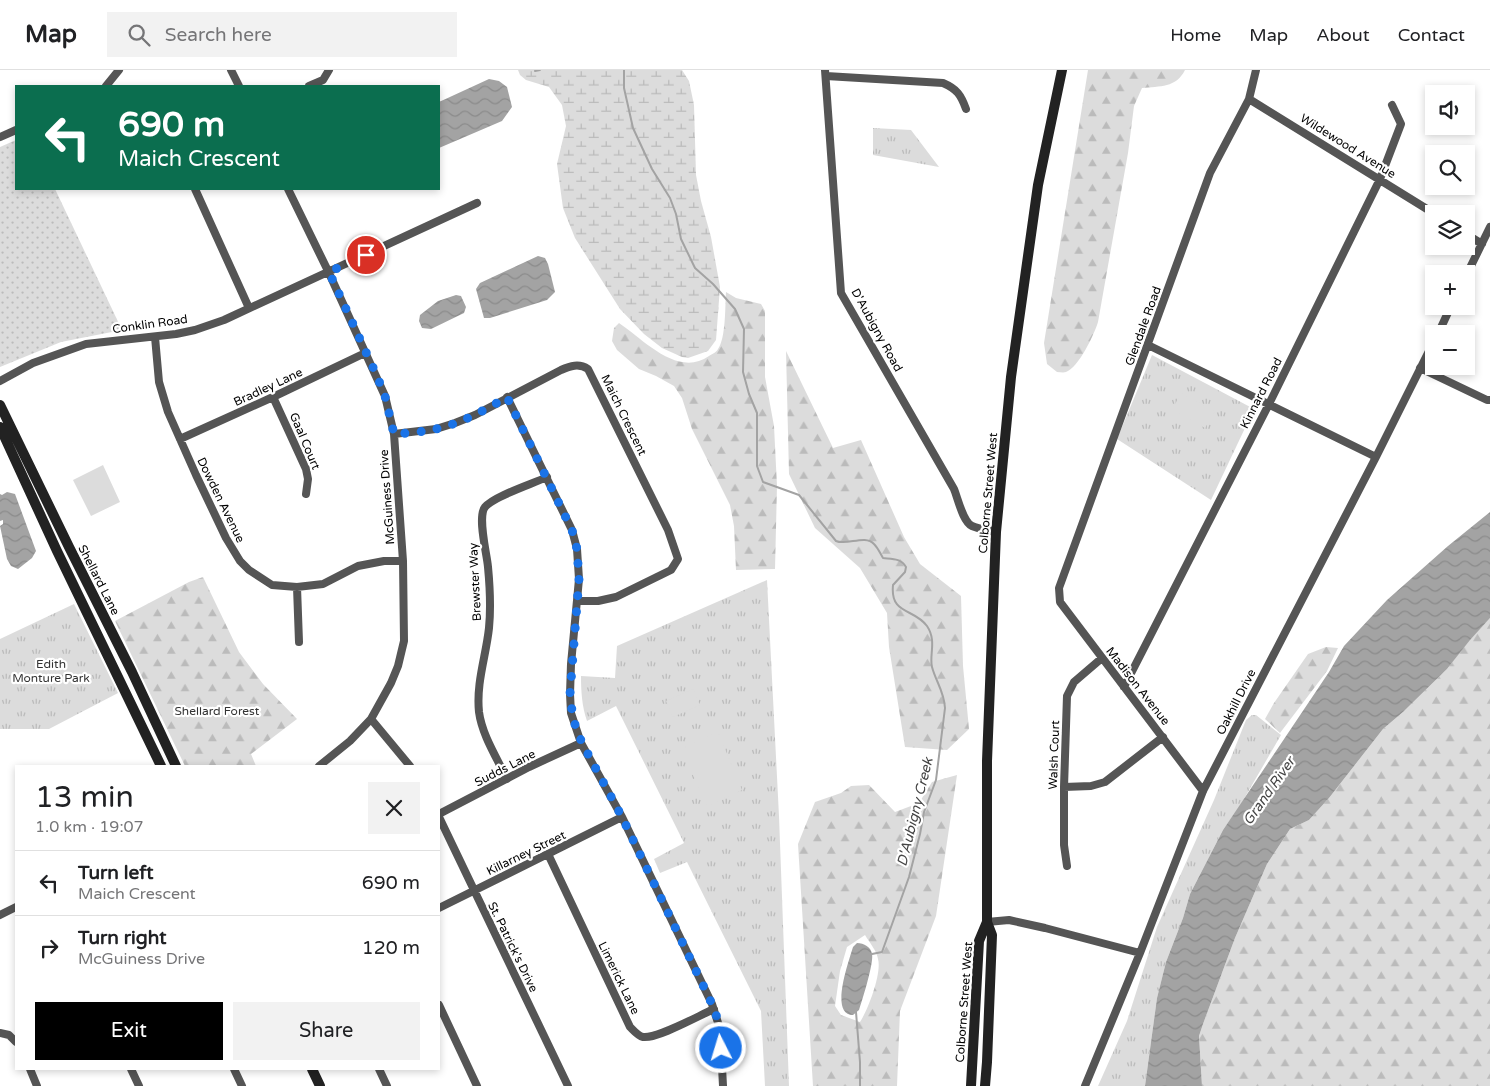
<!DOCTYPE html>
<html lang="en">
<head>
<meta charset="utf-8">
<style>
	body { margin:0; font-family:"Varela Round",sans-serif; background:#f2f2f2; color:#202124; height:100vh; display:flex; flex-direction:column; font-size:19px; white-space:nowrap }
	* { box-sizing:border-box; margin:0 }
	p { font-size:16px; color:#757577 }
	.icon { flex:none; width:28px; height:28px; fill:none; stroke:currentColor; stroke-width:2; stroke-linecap:round; stroke-linejoin:round }
	.map { position:relative; flex:1; overflow:hidden }
	.details { position:absolute; left:15px; top:695px; width:425px; height:305px; display:flex; flex-direction:column; background:#fff; border-radius:0px; box-shadow:0 2px 8px #0003 }
	.details>* { flex:none }
	.top-card { position:absolute; left:15px; top:15px; width:425px; height:105px; border-radius:0px; box-shadow:0 2px 8px #0003; background:#0b6e4f; color:#fff; overflow:hidden }
	.fabs { position:absolute; left:1425px; top:15px; display:grid; gap:10px }
	.fabs a { display:grid; place-items:center; width:50px; height:50px; border-radius:0px; background:#fff; box-shadow:0 2px 8px #0003; font-size:25px }
	.pin { position:absolute; display:grid; place-items:center; width:42px; height:42px; color:#fff; margin:-21px; border:2px solid #fff; border-radius:50%; box-shadow:0 1px 5px #0007 }
	.me { position:absolute; width:55px; margin:-28px; rotate:355deg; stroke-linejoin:round; filter:drop-shadow(0 0 4px #0008) }
	.turn { display:flex; align-items:center; gap:18px; height:105px; padding:0 20px; font-size:22px }
	.turn .icon { width:65px; height:65px; stroke-width:2.5 }
	.turn b { display:block; font-size:35px; line-height:42px }
	.round { display:grid; place-items:center; flex:none; width:52px; height:52px; border-radius:0px; background:#f2f2f2 }
	.headline { display:flex; align-items:center; justify-content:space-between; height:85px; padding:0 20px }
	h1 { font-size:30px; font-weight:600; line-height:38px }
	.action { display:flex; gap:10px; margin-top:auto; padding:10px 20px }
	.action a { flex:1; height:58px; border-radius:0px; background:#000; color:#fff; font-size:20px; font-weight:600; line-height:58px; text-align:center }
	.action a+a { background:#f2f2f2; color:#202124 }
	ul { padding:0; list-style:none }
	li { display:flex; align-items:center; gap:15px; height:65px; padding:0 20px; border-top:1px solid #e0e0e0 }
	li div { flex:1 }
	li b { display:block; font-size:19px }
	li em { font-style:normal }
	header { display:flex; align-items:center; gap:30px; box-sizing:border-box; height:70px; padding:0 25px; background:#fff; border-bottom:1px solid #e0e0e0 }
	header strong { font-size:24px }
	nav { display:flex; gap:28px; margin-inline-start:auto; font-size:18px }
	.search { width:350px; height:45px; background:#f2f2f2; display:flex; align-items:center; gap:12px; box-sizing:border-box; padding:0 18px; border-radius:0px; color:#757577; font-size:19px }
	.map>svg:first-child { display:block }
	.grass { fill:url(#grass-dots) }
	.forest { fill:url(#forest-firs); fill-rule:evenodd }
	.wetland { fill:url(#wetland-marsh) }
	.park { fill:url(#park-tufts) }
	.garden { fill:#dcdcdc }
	.water { fill:url(#water-waves) }
	.lines { fill:none; stroke-linecap:round; stroke-linejoin:round }
	.stream { stroke:#a3a3a3; stroke-width:2 }
	.street { stroke:#555; stroke-width:8 }
	.secondary { stroke:#222; stroke-width:10 }
	.route { stroke:#1a73e8; stroke-width:9; stroke-dasharray:0 16.2 }
	.labels { text-anchor:middle; dominant-baseline:central; stroke-width:4.5; stroke-linejoin:round; paint-order:stroke }
	.street-label { font-size:12px; fill:#000; stroke:#fff }
	.park-label { font-size:12px; fill:#333; stroke:#fff }
	.water-label { font-size:14px; font-style:italic; fill:#444; stroke:#fff }
</style>
</head>
<body>
<header>
<strong>Map</strong>
<div class="search"><svg class="icon" aria-label="search" viewBox="0 0 24 24"><circle cx="10" cy="10" r="6"/><path d="M15 15l6 6"/></svg>Search here</div>
<nav><a>Home</a><a>Map</a><a>About</a><a>Contact</a></nav>
</header>
<div class="map">
<svg width="1490" height="1016" viewBox="0 0 1490 1016">
	<defs>
		<pattern id="grass-dots" width="8" height="8" patternUnits="userSpaceOnUse" patternTransform="scale(1.25)"><rect width="8" height="8" fill="#dcdcdc"/><path d="M2 2h.1M6 6h.1" fill="none" stroke="#bbb" stroke-width="1.8" stroke-linecap="round"/></pattern>
		<pattern id="forest-firs" width="22" height="20" patternUnits="userSpaceOnUse" patternTransform="scale(1.25)"><rect width="22" height="20" fill="#dcdcdc"/><path d="M5 1l3.5 6h-7zM16 11l3.5 6h-7z" fill="#bbb"/></pattern>
		<pattern id="wetland-marsh" width="20" height="14" patternUnits="userSpaceOnUse" patternTransform="scale(1.25)"><rect width="20" height="14" fill="#dcdcdc"/><path d="M1 5h8M5 5V1M11 12h8M15 12V8" fill="none" stroke="#bbb"/></pattern>
		<pattern id="park-tufts" width="24" height="20" patternUnits="userSpaceOnUse" patternTransform="scale(1.25)"><rect width="24" height="20" fill="#dcdcdc"/><path d="M3 7l-1-3M5 7V3M7 7l1-3M15 17l-1-3M17 17v-4M19 17l1-3" fill="none" stroke="#bbb"/></pattern>
		<pattern id="water-waves" width="16" height="10" patternUnits="userSpaceOnUse" patternTransform="scale(1.25)"><rect width="16" height="10" fill="#a3a3a3"/><path d="M0 5q4-4 8 0t8 0" fill="none" stroke="#8b8b8b"/></pattern>
	</defs>
	<rect width="100%" height="100%" fill="#fff"/>
	<path class="grass" d="M16,70V119H55L122,260L61,272L0,297V77Z"/>
	<path class="forest" d="M1088,0H1185C1176,18 1160,16 1142,18L1134,36L1128,83L1098,252C1094,265 1079,297 1066,302C1063,303 1060,302 1057,302L1047,294L1044,273Z
		M726,222L736,228L761,234L765,241V307L774,356L777,416L775,499L736,500L734,456L730,435L692,359L682,328L674,316L656,306L639,299L617,280L612,271L614,258L619,253C644,270 678,308 709,286C712,284 717,282 718,279C726,268 725,236 726,222Z
		M786,281L833,378L861,370L904,467L920,494L961,526L963,596L969,659L947,680L905,677L889,577L887,543L860,498L815,458L789,404Z
		M203,507L239,582L263,614L297,649L251,684L256,696H185L115,551L189,512Z
		M1490,548V1016H1202L1199,966L1203,954L1235,868L1267,794L1290,759L1309,750L1329,728L1383,659L1403,642L1447,599L1470,569Z
		M1326,577L1338,578L1327,601L1280,663L1265,649L1274,633L1308,584Z
		M957,705L936,846L900,941L897,1016H813L798,774L815,732L841,723L851,716L869,715L895,742L919,733L932,712ZM865,865C869,872 877,881 878,889C882,903 868,940 860,952L841,945L835,936L840,901L847,877Z"/>
	<path class="wetland" d="M518,0H682L689,11L694,35L696,105L701,131L711,167L720,217L716,270L708,281L688,288L682,287L662,278L644,264L620,239L575,168L563,138L557,94L566,56L562,35L549,17L526,10L520,5Z"/>
	<path class="park" d="M873,58L911,60L939,97L873,85Z
		M1152,285L1254,339L1211,430L1117,369Z
		M767,510L779,746L789,1016H765L761,941L687,792L660,803L654,789L684,773L616,636L587,651C582,636 581,622 581,606L615,608L617,576Z
		M74,534L118,623L49,659H0V569Z
		M1252,645H1256L1281,665L1241,734L1223,760L1190,824L1183,848L1166,892L1157,928L1145,1016H1098L1127,951L1157,857L1214,730L1246,650Z"/>
	<path class="garden" d="M1181,323L1215,341L1205,358L1172,340Z
		M103,395L120,432L91,446L73,410Z
		M693,619L700,635L673,647L666,631Z
		M718,662L742,720L707,736L681,679Z"/>
	<path class="water" d="M489,9L499,11L507,17L512,37L502,51L439,78V32Z
		M538,186L545,188L548,194L555,222L547,230L490,248H484L476,219L480,213Z
		M456,225L461,226L466,237L464,243L431,259L422,258L419,251L420,245L438,231Z
		M7,422L15,424L36,481L32,488L18,499L11,496L7,489L0,456L3,454V450L0,451V424L2,425Z
		M1490,442V548L1470,570L1447,599L1403,642L1383,659L1329,728L1309,750L1290,759L1267,794L1235,868L1203,954L1199,966L1202,1016H1145L1157,928L1166,892L1183,848L1190,824L1223,760L1329,602L1344,576L1387,530L1448,476Z
		M857,873C864,873 871,877 872,884C874,893 862,931 859,940L853,945C829,945 849,891 853,877Z"/>
	<g class="lines">
		<path class="stream" d="M624,0V18L633,58L652,99L670,128L676,144L681,169L695,198L713,214L735,239L744,259L743,302L749,324L757,343V396L763,412L799,425L836,471C847,476 865,464 874,474C878,478 880,483 883,488C892,489 901,488 906,497L905,502L893,515C890,545 914,538 927,556C937,571 929,585 932,597C936,612 944,621 945,638L936,710L924,742L920,764L909,807L882,882L872,884
			M535,1L540,0
			M856,942L860,992V1016"/>
		<path class="street" d="M231,0L239,16
			M825,0L841,223L954,419C958,429 963,452 972,456C979,459 988,460 996,462
			M826,6L943,13C957,19 961,25 966,39
			M106,16L119,0
			M309,16L323,10L329,0
			M1249,29L1435,144
			M0,67L16,60
			M195,119L249,238
			M288,119L329,203L385,326L394,364L403,491L404,571L398,596L391,613L371,649L350,671L319,696
			M1466,164L1482,174
			M1466,206L1490,157
			M1438,264L1451,236
			M155,267L159,312L168,342L196,405L226,468L240,491L249,500L272,515L297,517L323,514L358,496L384,491H403
			M1148,275L1376,387
			M1420,298L1487,330H1490
			M0,311L33,293L86,274L176,264L195,260L224,250L477,133
			M273,327L306,399L308,409L306,424
			M507,327L572,460L577,479L579,509L571,594L570,624L571,643L581,673L622,747L712,934L720,959L723,1016
			M394,364L436,359L455,353L475,345L561,300C570,296 579,293 588,299L668,460L678,489L671,500L616,527L598,531H578
			M180,369L273,327L365,283
			M297,517L299,572
			M1124,617L1269,334L1380,109L1401,54L1392,35
			M371,649L410,696
			M507,709C497,688 482,665 479,642C476,613 486,586 489,558C491,538 490,518 488,497C487,484 477,447 485,437C494,426 532,414 547,407
			M1064,717L1091,716L1105,712L1163,667
			M1203,721L1060,532L1059,518L1210,103L1249,29L1256,0
			M439,744L529,697L581,673
			M439,747L568,1016
			M548,784L630,957C634,961 638,966 643,967C657,969 698,946 714,939
			M1067,796L1064,775V717L1067,626L1074,612L1102,588
			M439,838L622,747
			M0,845L16,837
			M987,852L1009,850L1045,858L1140,883
			M439,935L477,1016
			M0,963L9,965L16,972
			M30,999L37,1016
			M131,999L139,1016
			M234,999L242,1016
			M379,999L387,1016
			M1085,1016L1140,883L1203,721L1376,387L1434,271"/>
		<path class="secondary" d="M0,335L69,477L132,602L176,696
			M0,357L57,481L161,696
			M312,999L320,1016
			M971,1016L979,871L987,852
			M985,1016L987,992L992,865L987,852V691L996,462L1011,307L1038,115L1062,0"/>
	</g>
	<g class="lines">
		<path class="route" d="M366,185L329,202L377,306L385,326L394,364C408,363 423,362 436,359C462,353 485,340 507,327L572,460L577,479L579,509L570,624L573,649L582,673L622,747L712,934L719,953L721,978"/>
	</g>
	<g class="labels">
		<g class="street-label">
			<text transform="translate(1348 76) rotate(32)">Wildewood Avenue</text>
			<text transform="translate(150 254) rotate(-8)">Conklin Road</text>
			<text transform="translate(1143 256) rotate(-70)">Glendale Road</text>
			<text transform="translate(877 260) rotate(61)">D'Aubigny Road</text>
			<text transform="translate(268 317) rotate(-25)">Bradley Lane</text>
			<text transform="translate(1261 323) rotate(-63)">Kinnard Road</text>
			<text transform="translate(624 345) rotate(64)">Maich Crescent</text>
			<text transform="translate(305 371) rotate(67)">Gaal Court</text>
			<text transform="translate(988 423) rotate(-85)">Colborne Street West</text>
			<text transform="translate(387 427) rotate(-94)">McGuiness Drive</text>
			<text transform="translate(221 430) rotate(64)">Dowden Avenue</text>
			<text transform="translate(99 510) rotate(63)">Shellard Lane</text>
			<text transform="translate(475 512) rotate(-93)">Brewster Way</text>
			<text transform="translate(1138 616) rotate(52)">Madison Avenue</text>
			<text transform="translate(1236 632) rotate(-63)">Oakhill Drive</text>
			<text transform="translate(1054 685) rotate(-88)">Walsh Court</text>
			<text transform="translate(505 698) rotate(-27)">Sudds Lane</text>
			<text transform="translate(526 783) rotate(-26)">Killarney Street</text>
			<text transform="translate(513 877) rotate(64)">St. Patrick's Drive</text>
			<text transform="translate(619 908) rotate(64)">Limerick Lane</text>
			<text transform="translate(964 932) rotate(-86)">Colborne Street West</text>
		</g>
		<g class="park-label">
			<text x="51" y="594">Edith<tspan x="51" dy="14">Monture Park</tspan></text>
			<text x="217" y="641">Shellard Forest</text>
		</g>
		<g class="water-label">
			<text transform="translate(1269 721) rotate(-55)">Grand River</text>
			<text transform="translate(915 742) rotate(-76)">D'Aubigny Creek</text>
		</g>
	</g>
</svg>
<div class="fabs">
<a><svg class="icon" aria-label="sound" viewBox="0 0 24 24"><path d="M4 9h4l5-4v14l-5-4H4zM17 9q2 3 0 6"/></svg></a>
<a><svg class="icon" aria-label="search" viewBox="0 0 24 24"><circle cx="10" cy="10" r="6"/><path d="M15 15l6 6"/></svg></a>
<a><svg class="icon" aria-label="layers" viewBox="0 0 24 24"><path d="M12 4l9 5-9 5-9-5zM3 14l9 5 9-5"/></svg></a>
<a>+</a>
<a>−</a>
</div>
<div class="pin" style="left:366px;top:185px;background:#d93025"><svg class="icon" aria-label="arrive" viewBox="0 0 24 24"><path d="M6 21V4h12l-3 4 3 4H6"/></svg></div>
<svg class="me" style="left:721px;top:978px" viewBox="-20 -20 40 40"><circle r="17" fill="#1a73e8" stroke="#fff" stroke-width="3"/><path d="M0-11L8 9 0 5-8 9z" fill="#fff"/></svg>
<div class="top-card">
<div class="turn"><svg class="icon" aria-label="left" viewBox="0 0 24 24"><path d="M17 20v-9H6M10 6l-5 5 5 5"/></svg><div><b>690 m</b>Maich Crescent</div></div>
</div>
<section class="details">
<div class="headline"><div><h1>13 min</h1><p>1.0 km · 19:07</p></div><a class="round"><svg class="icon" aria-label="close" viewBox="0 0 24 24"><path d="M6 6l12 12M18 6L6 18"/></svg></a></div>
<ul>
<li><svg class="icon" aria-label="left" viewBox="0 0 24 24"><path d="M17 20v-9H6M10 6l-5 5 5 5"/></svg><div><b>Turn left</b><p>Maich Crescent</p></div><em>690 m</em></li>
<li><svg class="icon" aria-label="right" viewBox="0 0 24 24"><path d="M7 20v-9h11M14 6l5 5-5 5"/></svg><div><b>Turn right</b><p>McGuiness Drive</p></div><em>120 m</em></li>
</ul>
<div class="action"><a>Exit</a><a>Share</a></div>
</section>
</div>
</body>
</html>
